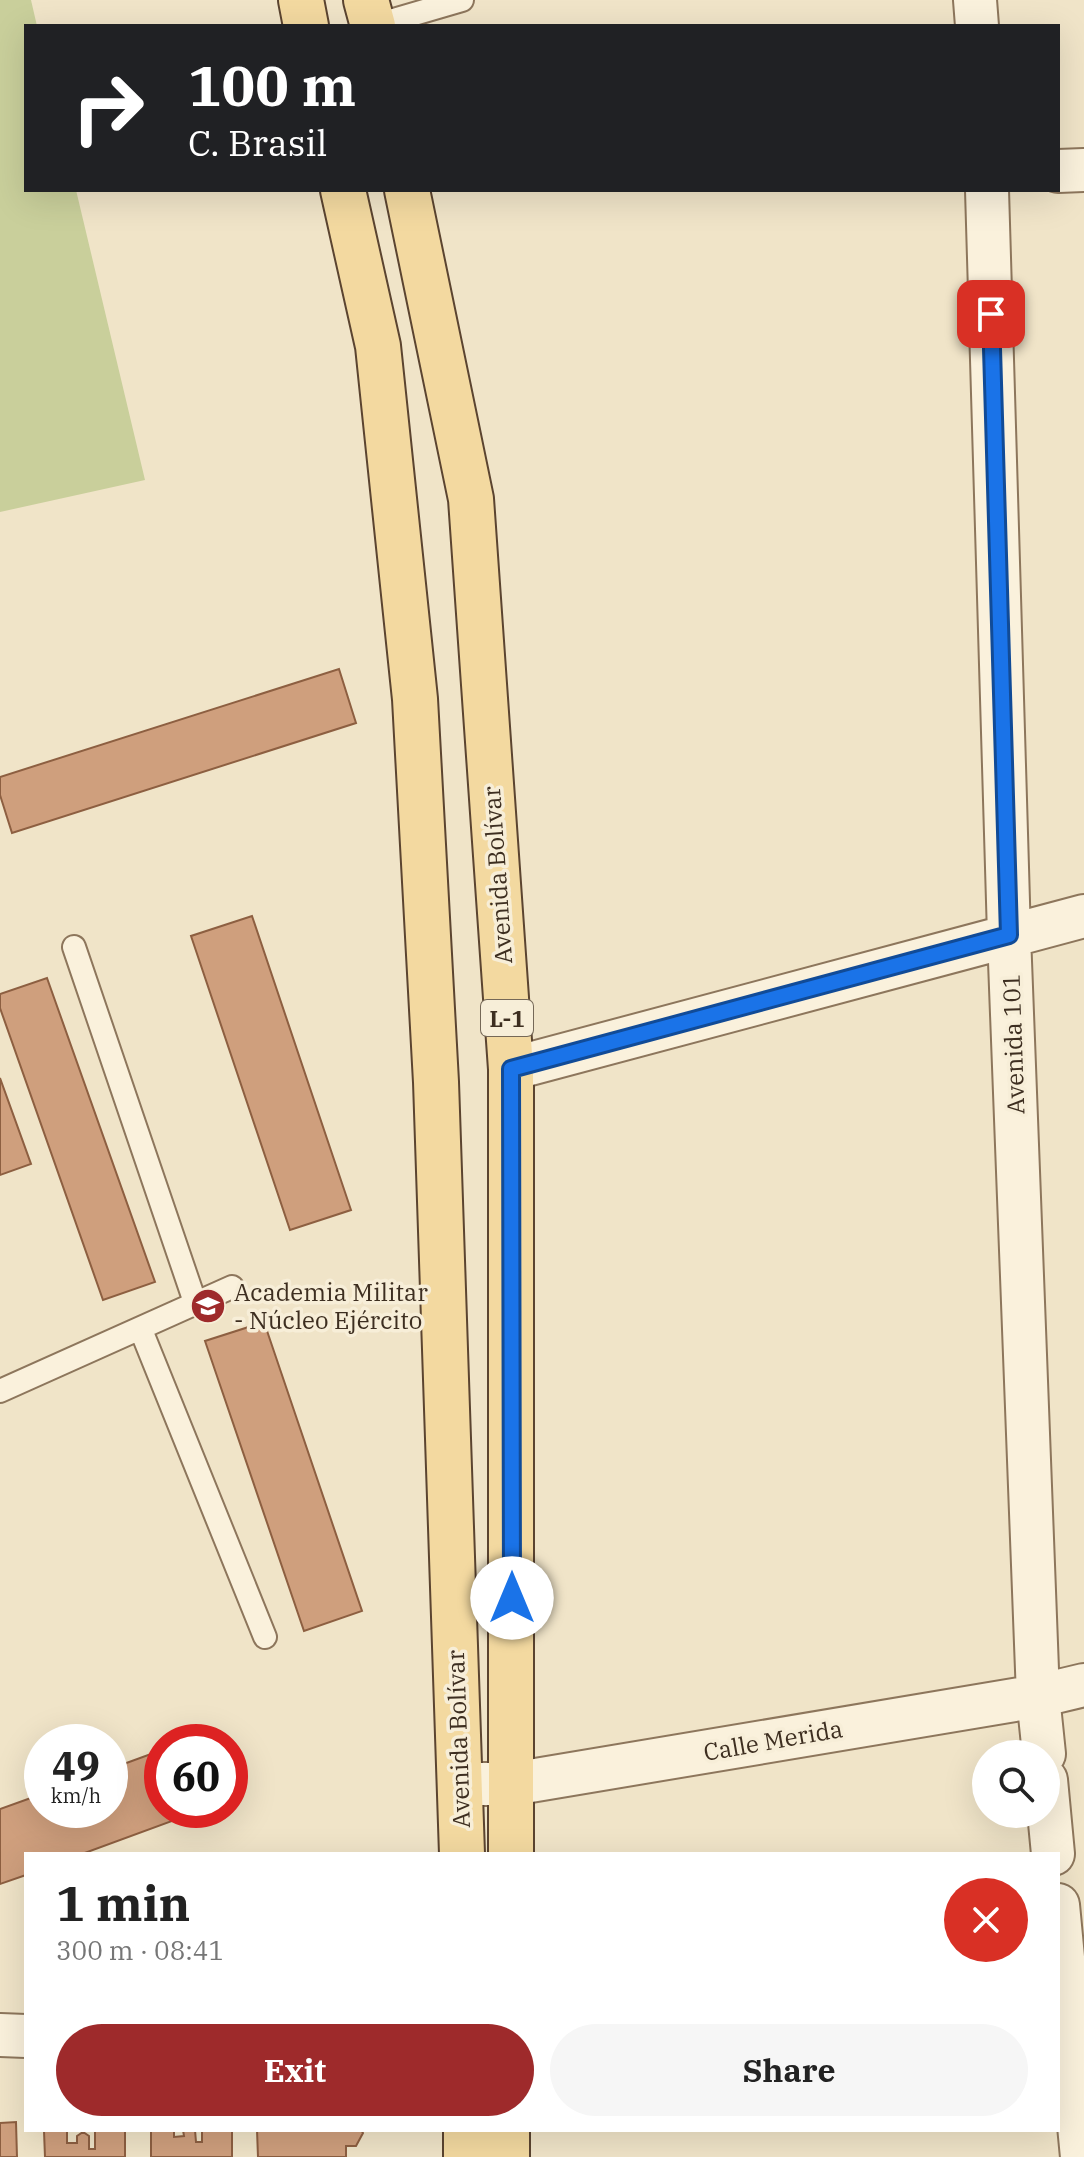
<!DOCTYPE html>
<html lang="en">
<head>
<meta charset="utf-8">
<style>
	body { margin:0; font-family:"IBM Plex Serif",serif; background:#f6f6f6; color:#222; height:100vh; display:flex; flex-direction:column; font-size:30px; white-space:nowrap }
	* { box-sizing:border-box; margin:0 }
	p { font-size:26px; color:#767676 }
	.icon { flex:none; width:44px; height:44px; fill:none; stroke:currentColor; stroke-width:2; stroke-linecap:round; stroke-linejoin:round }
	.map { position:relative; flex:1; overflow:hidden }
	.panel { position:absolute; left:24px; top:1852px; width:1036px; height:280px; display:flex; flex-direction:column; background:#fff; border-radius:0px; box-shadow:0 8px 32px #0002 }
	.panel>* { flex:none }
	.top-card { position:absolute; left:24px; top:24px; width:1036px; height:168px; border-radius:0px; box-shadow:0 8px 32px #0002; background:#202124; color:#fff; overflow:hidden }
	.fabs { position:absolute; left:972px; top:1740px; display:grid; gap:16px }
	.fabs a { display:grid; place-items:center; width:88px; height:88px; border-radius:50%; background:#fff; box-shadow:0 8px 32px #0002; font-size:40px }
	.speed { position:absolute; left:24px; top:1724px; display:flex; gap:16px; font-size:40px; font-weight:700; text-align:center }
	.speed>* { display:grid; place-content:center; width:104px; height:104px; border-radius:50%; background:#fff; box-shadow:0 8px 32px #0002; line-height:1 }
	.speed small { font-size:20px; font-weight:400 }
	.speed .limit { border:12px solid #d22; background:#fff; color:#111 }
	.pin { position:absolute; display:grid; place-items:center; width:68px; height:68px; color:#fff; margin:-34px; border-radius:16px; box-shadow:0 4px 12px #0006 }
	.me { position:absolute; width:88px; margin:-44px; rotate:0deg; stroke-linejoin:round; filter:drop-shadow(0 0 6px #0008) }
	.turn { display:flex; align-items:center; gap:28px; height:168px; padding:0 32px; font-size:36px }
	.turn .icon { width:104px; height:104px; stroke-width:2.5 }
	.turn b { display:block; font-size:56px; line-height:68px }
	.round { display:grid; place-items:center; flex:none; width:84px; height:84px; border-radius:42px; background:#f6f6f6 }
	.summary { display:flex; align-items:center; justify-content:space-between; height:136px; padding:0 32px }
	h1 { font-size:48px; font-weight:700; line-height:60px }
	.action { display:flex; gap:16px; margin-top:auto; padding:16px 32px }
	.action a { flex:1; height:92px; border-radius:48px; background:#9e2a2b; color:#fff; font-size:32px; font-weight:700; line-height:92px; text-align:center }
	.action a+a { background:#f6f6f6; color:#222 }
	.map>svg:first-child { display:block }
	.green { fill:#c9cf9b }
	.building { fill:#cf9f7d; stroke:#8d5f41; stroke-width:2 }
	.lines { fill:none; stroke-linecap:round; stroke-linejoin:round }
	.lane-casing { stroke:#8d765c; stroke-width:26 }
	.street-casing { stroke:#8d765c; stroke-width:46 }
	.primary-casing { stroke:#5b4430; stroke-width:48 }
	.lane { stroke:#faf1dc; stroke-width:22 }
	.street { stroke:#faf1dc; stroke-width:42 }
	.primary { stroke:#f3d9a0; stroke-width:44 }
	.route-casing { stroke:#114b97; stroke-width:20 }
	.route { stroke:#1a73e8; stroke-width:14 }
	.labels { text-anchor:middle; dominant-baseline:central; stroke-width:7; stroke-linejoin:round; paint-order:stroke }
	.shield { fill:#f7eed8; stroke:#756857; stroke-width:2 }
	.shield-label { font-size:22px; font-weight:bold; fill:#3d2e20 }
	.street-label { font-size:24px; fill:#3d2e20; stroke:#f7eed8 }
	.poi-label { font-size:24px; fill:#3d2e20; stroke:#f7eed8; text-anchor:start }
</style>
</head>
<body>
<div class="map">
<svg width="1084" height="2157" viewBox="0 0 1084 2157">
	<rect width="100%" height="100%" fill="#f0e4c8"/>
	<path class="green" d="M0,0H31L37,26H26V190H76L145,480L0,512Z"/>
	<path class="building" d="M339,669L356,723L12,833L0,795V777Z
		M252,916L351,1210L290,1230L191,936Z
		M47,978L155,1282L103,1300L0,1008V994Z
		M0,1078L31,1164L0,1175Z
		M264,1322L362,1611L304,1631L205,1341Z
		M159,1751L162,1759V1810H181L183,1817L82,1854H26V1875L0,1884V1809L42,1794V1810H110V1769Z
		M16,2122L17,2157H0V2123Z
		M95,2130H125V2157H45L44,2131H67V2143H77V2136L83,2132L89,2136V2149H95Z
		M151,2130H174V2137L184,2136L183,2130H195L196,2142H202V2130H232V2157H151Z
		M257,2130H361L363,2133L356,2146H346V2157H258Z"/>
	<g class="lines">
		<g class="lane-casing">
			<path id="lane" d="M373,26L462,0
				M74,947L196,1305
				M141,1330L265,1637
				M0,1391L232,1287"/>
		</g>
		<g class="street-casing">
			<path id="street" d="M975,0L977,26
				M1058,171L1084,170
				M987,190L1009,935L1038,1696L1044,1754
				M511,1069L1084,916
				M1046,1780L1053,1854
				M460,1784H512L1038,1696L1084,1685
				M1058,1905L1082,2157
				M0,2035L26,2036"/>
		</g>
		<g class="primary-casing">
			<path id="primary" d="M301,0L306,26
				M366,0L373,26
				M343,190L378,346L415,699L436,1082L462,1854
				M407,190L471,499L511,1069V1854
				M466,2157V2130
				M507,2157V2130"/>
		</g>
		<use href="#lane" class="lane"/>
		<use href="#street" class="street"/>
		<use href="#primary" class="primary"/>
	</g>
	<g class="lines">
		<g class="route-casing">
			<path id="route" d="M512,1598L511,1069L1009,935L991,314"/>
		</g>
		<use href="#route" class="route"/>
	</g>
	<defs>
		<g id="university-disc" transform="scale(1.8)"><circle r="9.5" fill="#9e2a2b" stroke="#f7eed8"/><path d="M0-5L7-2L0 1L-7-2ZM-4 1L0 2.5L4 1V4Q0 6-4 4Z" fill="#fff"/></g>
	</defs>
	<g fill-rule="evenodd">
		<use href="#university-disc" x="208" y="1306"/>
	</g>
	<g class="labels">
		<rect class="shield" x="481" y="1000" width="52" height="36" rx="6"/>
		<g class="shield-label">
			<text x="507" y="1018">L-1</text>
		</g>
		<g class="street-label">
			<text transform="translate(497 875) rotate(-94)">Avenida Bolívar</text>
			<text transform="translate(1013 1044) rotate(-92)">Avenida 101</text>
			<text transform="translate(458 1739) rotate(-92)">Avenida Bolívar</text>
			<text transform="translate(773 1740) rotate(-10)">Calle Merida</text>
		</g>
		<g class="poi-label">
			<text x="234" y="1292">Academia Militar<tspan x="234" dy="28">- Núcleo Ejército</tspan></text>
		</g>
	</g>
</svg>
<div class="fabs">
<a><svg class="icon" aria-label="search" viewBox="0 0 24 24"><circle cx="10" cy="10" r="6"/><path d="M15 15l6 6"/></svg></a>
</div>
<div class="speed"><div>49<small>km/h</small></div><div class="limit">60</div></div>
<div class="pin" style="left:991px;top:314px;background:#d93025"><svg class="icon" aria-label="arrive" viewBox="0 0 24 24"><path d="M6 21V4h12l-3 4 3 4H6"/></svg></div>
<svg class="me" style="left:512px;top:1598px" viewBox="-20 -20 40 40"><circle r="19" fill="#fff"/><path d="M0-13L10 11 0 6-10 11z" fill="#1a73e8"/></svg>
<div class="top-card">
<div class="turn"><svg class="icon" aria-label="right" viewBox="0 0 24 24"><path d="M7 20v-9h11M14 6l5 5-5 5"/></svg><div><b>100 m</b>C. Brasil</div></div>
</div>
<section class="panel">
<div class="summary"><div><h1>1 min</h1><p>300 m · 08:41</p></div><a class="round" style="background:#d93025;color:#fff"><svg class="icon" aria-label="close" viewBox="0 0 24 24"><path d="M6 6l12 12M18 6L6 18"/></svg></a></div>
<div class="action"><a>Exit</a><a>Share</a></div>
</section>
</div>
</body>
</html>
